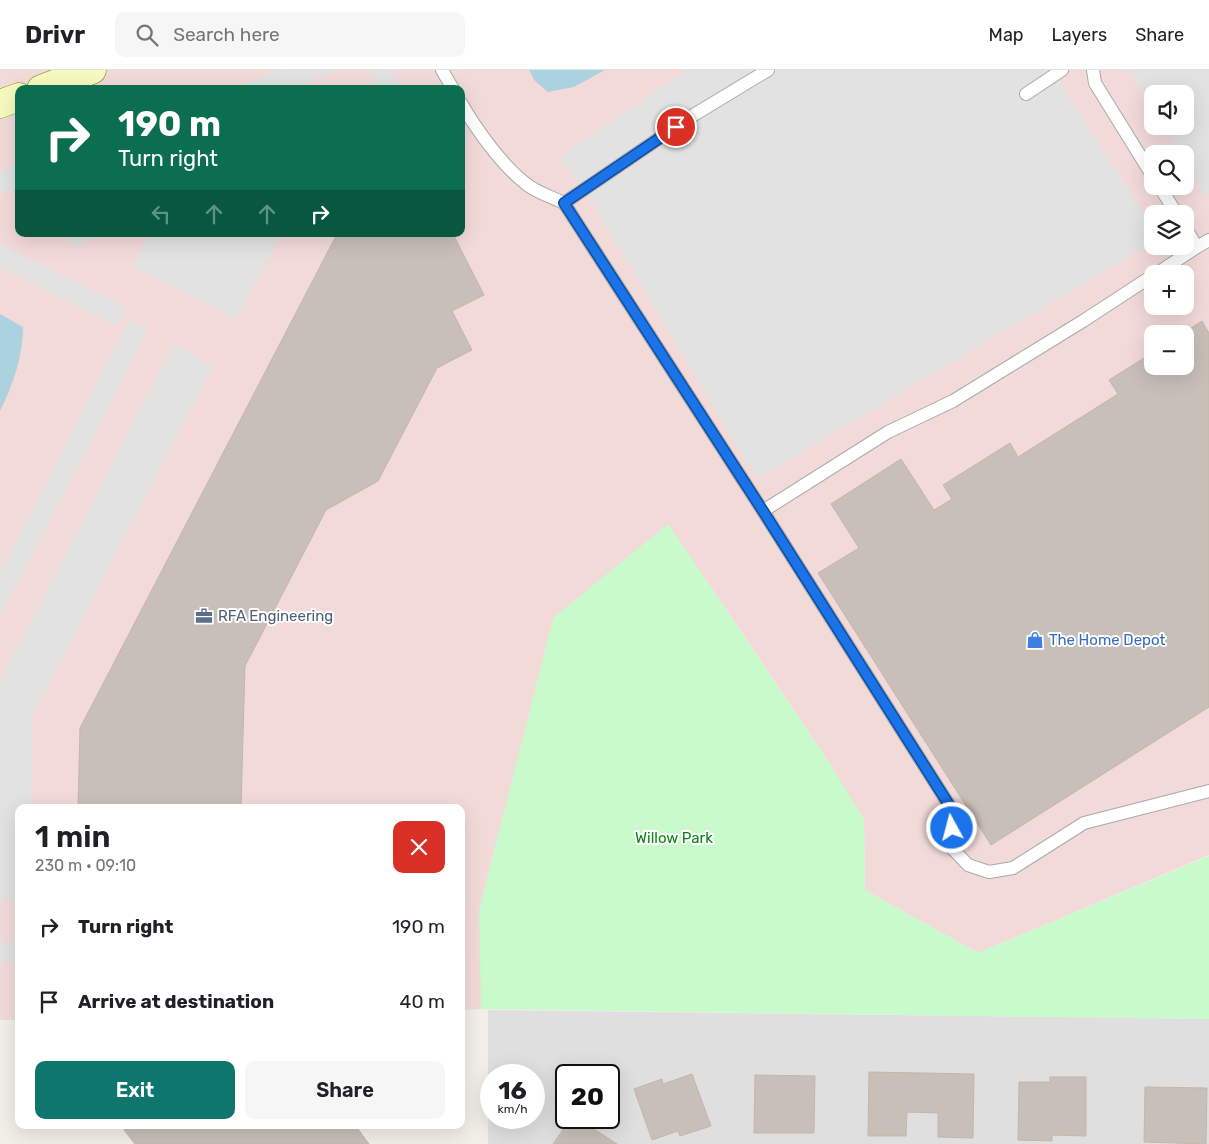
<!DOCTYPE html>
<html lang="en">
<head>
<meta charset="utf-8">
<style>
	body { margin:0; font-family:Rubik,sans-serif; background:#f6f6f6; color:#202124; height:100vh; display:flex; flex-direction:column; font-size:19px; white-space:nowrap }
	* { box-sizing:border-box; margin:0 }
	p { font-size:16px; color:#757577 }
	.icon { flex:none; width:28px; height:28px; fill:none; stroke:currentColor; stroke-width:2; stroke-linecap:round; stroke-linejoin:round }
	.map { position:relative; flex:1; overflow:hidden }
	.sheet { position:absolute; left:15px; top:734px; width:450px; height:325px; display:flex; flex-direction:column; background:#fff; border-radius:10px; box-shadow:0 5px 20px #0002 }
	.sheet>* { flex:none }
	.hud { position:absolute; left:15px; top:15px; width:450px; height:152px; border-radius:10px; box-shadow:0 5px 20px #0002; background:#0b6e4f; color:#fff; overflow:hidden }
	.buttons { position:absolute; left:1144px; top:15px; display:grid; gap:10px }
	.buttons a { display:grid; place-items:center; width:50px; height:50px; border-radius:10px; background:#fff; box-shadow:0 5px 20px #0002; font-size:25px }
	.speed { position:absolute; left:480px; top:994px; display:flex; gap:10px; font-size:25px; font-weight:700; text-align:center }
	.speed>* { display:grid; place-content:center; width:65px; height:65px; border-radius:50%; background:#fff; box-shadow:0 5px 20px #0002; line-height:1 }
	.speed small { font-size:12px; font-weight:400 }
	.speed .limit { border:2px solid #111; border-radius:8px; background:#fff; color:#111 }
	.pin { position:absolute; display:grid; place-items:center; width:42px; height:42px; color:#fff; margin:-21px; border:2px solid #fff; border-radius:50%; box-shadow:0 1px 5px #0007 }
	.me { position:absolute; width:55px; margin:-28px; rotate:353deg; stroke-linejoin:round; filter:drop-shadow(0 0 4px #0008) }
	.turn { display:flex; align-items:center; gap:18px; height:105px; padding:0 20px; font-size:22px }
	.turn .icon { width:65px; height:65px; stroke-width:2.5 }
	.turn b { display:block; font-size:35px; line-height:42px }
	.lanes { display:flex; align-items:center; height:48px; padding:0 20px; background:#0003; justify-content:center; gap:25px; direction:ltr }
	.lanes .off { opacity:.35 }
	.round { display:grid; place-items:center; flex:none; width:52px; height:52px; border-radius:10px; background:#f6f6f6 }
	.head { display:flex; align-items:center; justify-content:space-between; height:85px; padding:0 20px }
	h1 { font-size:30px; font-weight:600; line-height:38px }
	.primary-button { display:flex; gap:10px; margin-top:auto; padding:10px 20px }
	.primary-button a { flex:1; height:58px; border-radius:10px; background:#0f766e; color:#fff; font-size:20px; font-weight:600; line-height:58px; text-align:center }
	.primary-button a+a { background:#f6f6f6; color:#202124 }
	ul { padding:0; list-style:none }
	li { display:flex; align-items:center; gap:15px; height:75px; padding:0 20px }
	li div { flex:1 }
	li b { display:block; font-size:19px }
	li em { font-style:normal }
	header { display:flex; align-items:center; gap:30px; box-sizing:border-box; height:70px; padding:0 25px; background:#fff; border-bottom:1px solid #e0e0e0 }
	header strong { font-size:24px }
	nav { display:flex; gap:28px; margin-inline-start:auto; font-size:18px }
	.search { width:350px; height:45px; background:#f6f6f6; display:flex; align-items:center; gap:12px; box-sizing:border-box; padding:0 18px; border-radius:10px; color:#757577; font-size:19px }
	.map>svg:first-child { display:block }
	.residential { fill:#e0dfdf; fill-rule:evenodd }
	.commercial { fill:#f2dad9; fill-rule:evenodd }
	.park { fill:#c8facc }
	.parking { fill:#e2e2e2 }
	.water { fill:#aad3df }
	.building { fill:#c7bfb8; stroke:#c4b6ab }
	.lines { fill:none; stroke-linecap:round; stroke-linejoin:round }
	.lane-casing { stroke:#a9a9a9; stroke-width:14 }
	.secondary-casing { stroke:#707d05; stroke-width:29 }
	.lane { stroke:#fff; stroke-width:12 }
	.secondary { stroke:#f7fabf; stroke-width:28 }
	.route-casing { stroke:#114b97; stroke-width:12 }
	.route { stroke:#1a73e8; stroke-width:9 }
	.labels { text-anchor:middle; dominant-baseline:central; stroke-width:4; stroke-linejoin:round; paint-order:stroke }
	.service-label { font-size:15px; fill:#4e5e75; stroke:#fff; text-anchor:start }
	.shop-label { font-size:15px; fill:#366cbe; stroke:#fff; text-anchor:start }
	.park-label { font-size:15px; fill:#0c8416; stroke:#fff }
</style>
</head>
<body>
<header>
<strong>Drivr</strong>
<div class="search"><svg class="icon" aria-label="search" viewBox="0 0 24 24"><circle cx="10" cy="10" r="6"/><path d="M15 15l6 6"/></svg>Search here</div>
<nav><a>Map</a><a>Layers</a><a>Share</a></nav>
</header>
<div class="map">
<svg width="1209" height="1074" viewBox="0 0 1209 1074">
	<rect width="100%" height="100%" fill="#f2efe9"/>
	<path class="residential" d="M488,940L1209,949V1074H488ZM491,1005H534V1048H491ZM566,1005H609V1048H566Z"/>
	<path class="commercial" d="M0,0H1209V785L978,883L865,820L864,749L801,650L668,454L491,791L481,939L461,940V738H19V950H0ZM19,19H461V164H19ZM1152,24H1185V56H1152ZM1152,84H1185V116H1152ZM1152,144H1185V176H1152ZM1152,204H1185V236H1152ZM1152,264H1185V296H1152Z"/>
	<path class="park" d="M668,454L825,686L864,749L865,820L978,883L1209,786V949L481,939L479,840L553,548Z"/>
	<path class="parking" d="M281,0H339L288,19H229Z
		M369,0H392L402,19H378Z
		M686,0H1052L1152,155V173L757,409L587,124L559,87Z
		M1128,0H1209V124H1204L1185,94V84H1179L1162,56H1185V24H1152V40Z
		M19,94V117L0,124V101Z
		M68,164H108L72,176Z
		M149,164H281L237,249L132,197Z
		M0,174L126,237L117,256L0,197Z
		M130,249L148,260L0,547V502Z
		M174,274L213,296L32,646L31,737L19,738V830L0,829V611Z
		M0,873H19V893H0Z"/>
	<path class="water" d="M529,0H605L574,17L548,22L535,11Z
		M0,244L23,257C23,286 13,315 0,341Z"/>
	<path class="building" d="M337,164H453L484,225L452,241L472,280L437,298L378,411L326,440L245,596L241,738H78L80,658Z
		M1202,251L1209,263V637L991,775L818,503L859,478L831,434L901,389L934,440L952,429L943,415L1010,373L1018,387L1118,324L1109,310L1152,283V296H1185V264H1182Z
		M869,1002L974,1004L973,1068L938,1067V1043L907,1042L906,1066H868Z
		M692,1004L711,1056L680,1066L678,1061L652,1070L634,1019L662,1009L663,1014Z
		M755,1005L815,1006L814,1063H754Z
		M1050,1007H1086V1066L1052,1065V1071L1018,1070L1019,1012H1050Z
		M1145,1017L1207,1018L1206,1074L1144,1072Z
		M571,1048H577L617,1074H553Z
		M130,1055H355L369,1074H135L124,1060Z"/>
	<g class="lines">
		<g class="lane-casing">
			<path id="lane" d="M442,0L453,19
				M1093,0L1095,13L1152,105
				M1026,24L1062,0
				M461,33C476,59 501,94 525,113C535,122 552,127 564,133L763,441L951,738L952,778L968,795L989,802L1013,798L1084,753L1209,721
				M1159,116L1177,144
				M564,133L692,46L768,0
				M1197,177L1209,170
				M1156,204L1197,177L1185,157
				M763,441L888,362L953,331L1083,251L1152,206"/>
		</g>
		<g class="secondary-casing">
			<path id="secondary" d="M41,19L92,0
				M0,34L19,27"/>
		</g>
		<use href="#lane" class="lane"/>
		<use href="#secondary" class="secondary"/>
	</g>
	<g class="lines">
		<g class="route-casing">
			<path id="route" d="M676,57L564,133L763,441L951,738L952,758"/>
		</g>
		<use href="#route" class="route"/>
	</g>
	<defs>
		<g id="office-bare" transform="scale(1.35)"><path d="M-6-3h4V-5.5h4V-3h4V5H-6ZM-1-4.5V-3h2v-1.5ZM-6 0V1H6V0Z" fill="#5c6f8a" stroke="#fff" stroke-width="2.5" paint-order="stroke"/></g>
		<g id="shop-bare" transform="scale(1.35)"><path d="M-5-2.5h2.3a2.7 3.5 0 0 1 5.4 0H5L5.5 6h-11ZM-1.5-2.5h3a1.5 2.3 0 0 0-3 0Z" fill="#3f7fe0" stroke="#fff" stroke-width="2.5" paint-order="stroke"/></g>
	</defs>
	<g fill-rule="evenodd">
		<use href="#office-bare" x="204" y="546"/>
		<use href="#shop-bare" x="1035" y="570"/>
	</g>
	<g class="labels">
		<g class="service-label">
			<text x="218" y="546">RFA Engineering</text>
		</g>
		<g class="shop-label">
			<text x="1049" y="570">The Home Depot</text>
		</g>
		<g class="park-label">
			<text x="674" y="768">Willow Park</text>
		</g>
	</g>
</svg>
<div class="buttons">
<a><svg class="icon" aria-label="sound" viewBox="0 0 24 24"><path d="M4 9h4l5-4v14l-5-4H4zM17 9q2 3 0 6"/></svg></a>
<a><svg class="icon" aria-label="search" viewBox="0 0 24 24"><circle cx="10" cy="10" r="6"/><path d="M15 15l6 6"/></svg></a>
<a><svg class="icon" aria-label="layers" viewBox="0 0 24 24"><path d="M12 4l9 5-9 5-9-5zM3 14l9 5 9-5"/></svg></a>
<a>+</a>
<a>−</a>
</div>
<div class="speed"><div>16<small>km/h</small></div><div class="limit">20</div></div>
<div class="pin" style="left:676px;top:57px;background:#d93025"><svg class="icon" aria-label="arrive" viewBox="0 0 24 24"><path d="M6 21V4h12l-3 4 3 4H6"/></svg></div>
<svg class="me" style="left:952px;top:758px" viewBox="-20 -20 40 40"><circle r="17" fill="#1a73e8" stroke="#fff" stroke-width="3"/><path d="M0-11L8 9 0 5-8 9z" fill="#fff"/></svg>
<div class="hud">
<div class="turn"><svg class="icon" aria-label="right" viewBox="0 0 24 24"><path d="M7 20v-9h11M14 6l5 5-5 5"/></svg><div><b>190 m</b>Turn right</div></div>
<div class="lanes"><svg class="icon off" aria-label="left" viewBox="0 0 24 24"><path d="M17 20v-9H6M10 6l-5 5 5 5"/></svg><svg class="icon off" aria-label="ahead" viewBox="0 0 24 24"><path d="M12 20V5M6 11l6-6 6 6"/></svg><svg class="icon off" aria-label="ahead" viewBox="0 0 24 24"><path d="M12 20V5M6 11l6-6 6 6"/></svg><svg class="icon" aria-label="right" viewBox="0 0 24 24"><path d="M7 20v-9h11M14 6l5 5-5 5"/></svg></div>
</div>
<section class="sheet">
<div class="head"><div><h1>1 min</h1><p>230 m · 09:10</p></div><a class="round" style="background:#d93025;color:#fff"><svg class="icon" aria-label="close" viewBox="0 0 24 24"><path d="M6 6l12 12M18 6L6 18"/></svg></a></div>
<ul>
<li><svg class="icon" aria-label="right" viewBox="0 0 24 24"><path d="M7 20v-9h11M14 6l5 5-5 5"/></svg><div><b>Turn right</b></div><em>190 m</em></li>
<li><svg class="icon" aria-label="arrive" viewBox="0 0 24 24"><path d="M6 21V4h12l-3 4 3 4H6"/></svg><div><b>Arrive at destination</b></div><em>40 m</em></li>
</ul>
<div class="primary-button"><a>Exit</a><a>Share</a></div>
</section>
</div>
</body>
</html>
